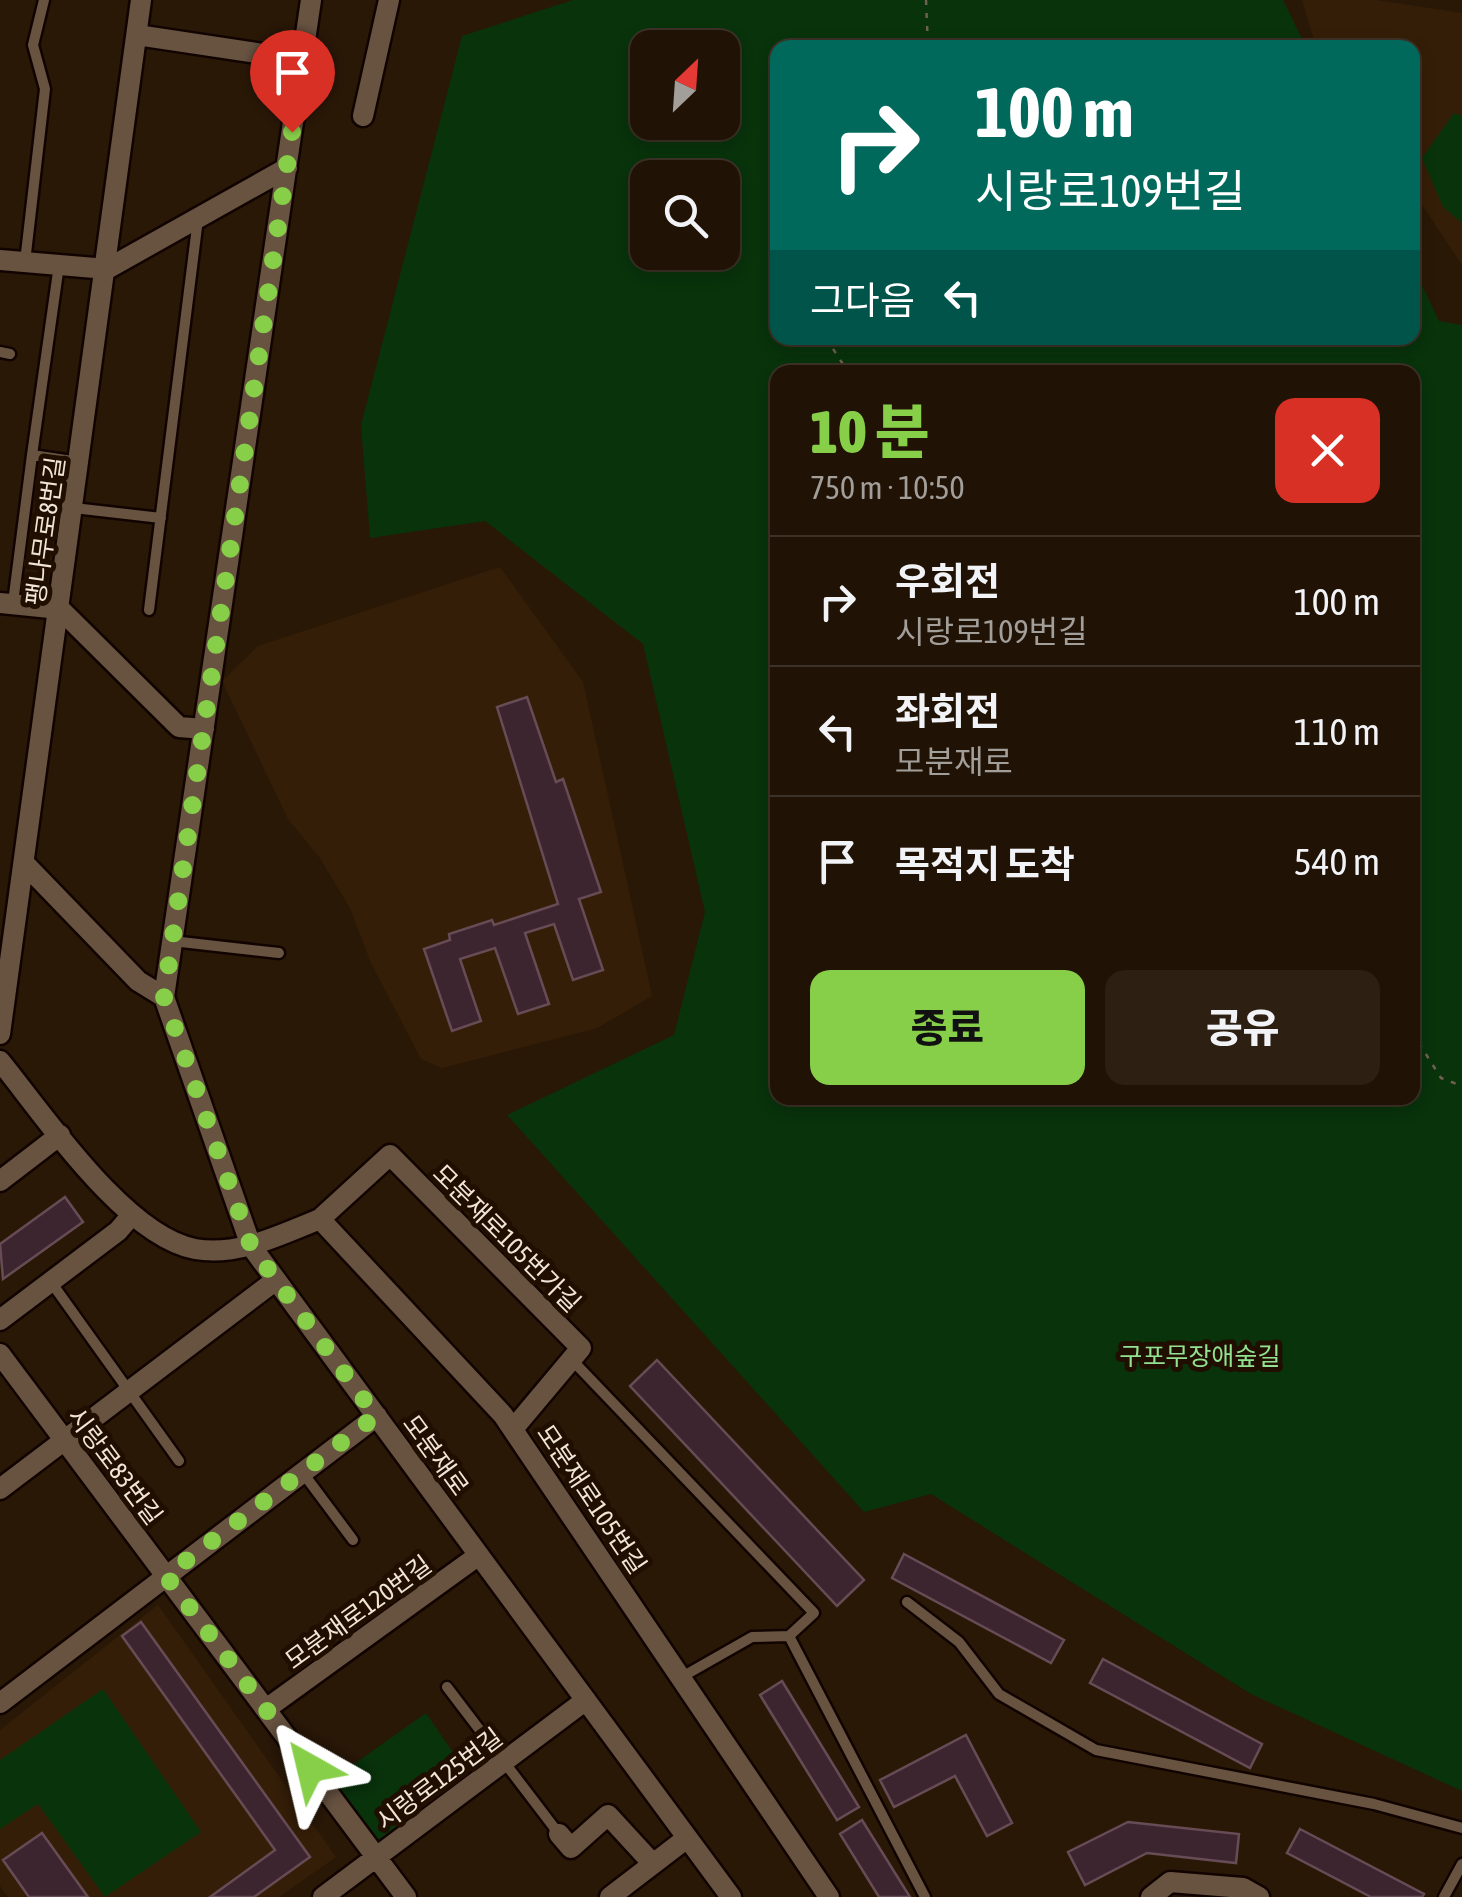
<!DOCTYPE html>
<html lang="ko">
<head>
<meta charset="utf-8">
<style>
	body { margin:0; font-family:"Asap Condensed","Noto Sans KR",sans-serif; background:#2d2013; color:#f1f3f6; height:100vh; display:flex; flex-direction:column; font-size:38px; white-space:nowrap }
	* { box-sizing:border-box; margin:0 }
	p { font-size:32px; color:#a29e9a }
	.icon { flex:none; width:55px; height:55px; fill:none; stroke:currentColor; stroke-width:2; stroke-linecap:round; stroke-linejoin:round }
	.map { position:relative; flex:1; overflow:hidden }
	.panel { position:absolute; left:770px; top:365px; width:650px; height:740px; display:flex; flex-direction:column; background:#201205; border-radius:20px; box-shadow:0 5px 15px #0003,0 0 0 2px #3d3227 }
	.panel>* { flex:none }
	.hud { position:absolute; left:770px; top:40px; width:650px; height:305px; border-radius:20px; box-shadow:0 5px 15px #0003,0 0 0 2px #3d3227; background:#00695c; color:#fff; overflow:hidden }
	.needle { width:65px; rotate:25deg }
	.buttons { position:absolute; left:630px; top:30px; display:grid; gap:20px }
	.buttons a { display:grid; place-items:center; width:110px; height:110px; border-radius:20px; background:#201205; box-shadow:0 5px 15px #0003,0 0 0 2px #3d3227; font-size:50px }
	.pin { position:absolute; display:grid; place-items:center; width:85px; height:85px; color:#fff; margin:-102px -42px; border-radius:50% 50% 50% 0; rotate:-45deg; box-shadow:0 0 10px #0007 }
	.pin .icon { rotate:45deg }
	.me { position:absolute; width:110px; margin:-55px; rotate:323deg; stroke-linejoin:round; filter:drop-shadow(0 0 8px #0008) }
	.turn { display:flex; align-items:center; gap:35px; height:210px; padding:0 40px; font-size:45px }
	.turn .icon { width:130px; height:130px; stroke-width:2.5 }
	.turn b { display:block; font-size:70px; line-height:85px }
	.then { display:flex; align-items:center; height:95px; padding:0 40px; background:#0003; gap:20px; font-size:38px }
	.round { display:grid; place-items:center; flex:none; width:105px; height:105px; border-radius:20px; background:#2d2013 }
	.summary { display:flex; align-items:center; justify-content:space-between; height:170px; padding:0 40px }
	h1 { font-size:60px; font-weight:800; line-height:75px; color:#88cf49 }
	.button { display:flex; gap:20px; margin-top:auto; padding:20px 40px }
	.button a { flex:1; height:115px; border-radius:20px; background:#88cf49; color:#111; font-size:40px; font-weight:800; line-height:115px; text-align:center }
	.button a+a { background:#2d2013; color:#f1f3f6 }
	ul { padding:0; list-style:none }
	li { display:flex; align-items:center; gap:30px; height:130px; padding:0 40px; border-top:2px solid #3d3227 }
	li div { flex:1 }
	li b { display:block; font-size:38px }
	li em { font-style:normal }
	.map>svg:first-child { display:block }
	.built { fill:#351e07 }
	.green { fill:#08330b; fill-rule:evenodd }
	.building { fill:#3d252f; stroke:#674c56; stroke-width:2.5 }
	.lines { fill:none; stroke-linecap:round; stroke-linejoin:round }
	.service-casing { stroke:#110400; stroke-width:15 }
	.minor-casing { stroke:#110400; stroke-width:25 }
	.path { stroke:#706051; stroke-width:2.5; stroke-dasharray:5 8; stroke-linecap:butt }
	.service { stroke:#685341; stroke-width:10 }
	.minor { stroke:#685341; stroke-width:20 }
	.route { stroke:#88cf49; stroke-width:18; stroke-dasharray:0 32.4 }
	.labels { text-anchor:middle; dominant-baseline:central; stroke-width:10; stroke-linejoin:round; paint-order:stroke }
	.street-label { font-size:25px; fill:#f1e4d9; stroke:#200f01 }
	.park-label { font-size:25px; fill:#92e291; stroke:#200f01 }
</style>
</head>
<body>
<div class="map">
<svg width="1462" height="1897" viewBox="0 0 1462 1897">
	<rect width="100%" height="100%" fill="#2a1807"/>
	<path class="built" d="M1302,0H1376L1462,13V265L1413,191L1412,48L1316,47Z
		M500,567L583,682L652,996L597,1028L442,1068L421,1059L371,963L350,908L320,858L288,819L222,681L258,646Z
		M158,1605L336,1857L279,1897H8L0,1886V1730Z"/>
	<path class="green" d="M573,0H1283L1306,47L778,48V338H1412L1413,266L1439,321L1462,325V1791L1251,1694L931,1494L864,1512L507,1115L674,1035L705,912L643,644L485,521L370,538L361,425L462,36ZM648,48H722V122H648ZM648,178H722V252H648ZM778,372H1412V1098H778Z
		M1454,113L1462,116V223L1443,207L1422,158Z
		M103,1689L201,1832L105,1897L38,1804L0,1829V1760Z
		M426,1713L467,1773L379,1846L330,1781Z"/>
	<path class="building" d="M527,697L556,782L563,779L601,892L579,899L603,970L573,980L554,924L525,933L549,1004L518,1014L495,948L460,959L481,1021L452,1031L424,949L450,940L449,934L492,920L494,925L558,904L497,707Z
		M65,1197L83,1222L3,1279L0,1244Z
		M657,1360L864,1580L837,1606L630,1386Z
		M904,1554L1064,1640L1051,1663L892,1578Z
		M141,1622L310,1857L254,1897H210L275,1850L122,1636Z
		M1103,1659L1262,1744L1250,1768L1090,1683Z
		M782,1681L859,1807L837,1820L760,1695Z
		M966,1735L1012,1823L987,1836L955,1776L894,1807L880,1780Z
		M862,1820L910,1897H879L840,1834Z
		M1128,1822L1239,1834L1236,1863L1147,1853L1085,1885L1068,1852Z
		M1300,1829L1424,1894L1422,1897H1371L1287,1853Z
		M42,1833L88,1897H29L3,1860Z"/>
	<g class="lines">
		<g class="service-casing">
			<path id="service" d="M25,262L45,89L33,45L44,0
				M59,265L32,455L79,462
				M0,352L10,354
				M74,508L161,518
				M13,603L32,455
				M149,610L198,219
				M172,941L279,953
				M51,1282L179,1461
				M572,1360L814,1613L789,1636L752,1637L680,1678
				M303,1473L353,1540
				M907,1602L959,1642L999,1694L1096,1750L1374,1804L1462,1828
				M789,1636L925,1897
				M447,1687L559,1834
				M1444,1897L1462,1864"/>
		</g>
		<g class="minor-casing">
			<path id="minor" d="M311,0L164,997L251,1246L731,1897
				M137,35L303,60
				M363,116L389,0
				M0,260L107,269L287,168
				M0,603L60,609L179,727L204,729
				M24,863L138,981L164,997
				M0,1034L141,0
				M0,1061C44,1115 125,1236 195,1249C238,1257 282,1234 320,1219L503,1415L829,1897
				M0,1181L60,1135
				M320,1219L390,1155L581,1348L513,1429
				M0,1320L118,1231L130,1217
				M0,1354L406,1897
				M0,1489L276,1280
				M0,1703L377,1416
				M266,1709L479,1555
				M559,1834L571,1848L608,1815L653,1864
				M323,1897L586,1700
				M610,1897L687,1838
				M1151,1897L1170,1882L1243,1888L1259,1897"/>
		</g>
		<path class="path" d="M926,0L928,48
			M826,338L848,372
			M1412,1032L1441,1078L1462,1086"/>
		<use href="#service" class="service"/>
		<use href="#minor" class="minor"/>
	</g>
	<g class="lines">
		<path class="route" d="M292,132L164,997L251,1246L376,1416L166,1576L310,1768"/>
	</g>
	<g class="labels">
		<g class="street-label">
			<text transform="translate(45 531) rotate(-82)">팽나무로8번길</text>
			<text transform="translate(507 1238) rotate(45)">모분재로105번가길</text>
			<text transform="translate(436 1455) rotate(54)">모분재로</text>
			<text transform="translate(115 1466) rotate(53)">시랑로83번길</text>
			<text transform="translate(592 1499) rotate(56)">모분재로105번길</text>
			<text transform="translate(358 1612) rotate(-36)">모분재로120번길</text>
			<text transform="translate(439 1779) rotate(-37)">시랑로125번길</text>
		</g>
		<g class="park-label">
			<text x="1200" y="1356">구포무장애숲길</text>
		</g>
	</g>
</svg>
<div class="buttons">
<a><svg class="needle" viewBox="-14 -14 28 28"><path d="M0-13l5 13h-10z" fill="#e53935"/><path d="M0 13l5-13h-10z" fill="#a29e9a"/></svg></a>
<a><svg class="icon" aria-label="search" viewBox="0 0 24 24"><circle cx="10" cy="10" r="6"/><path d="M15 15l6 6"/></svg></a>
</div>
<div class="pin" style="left:292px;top:132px;background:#d93025"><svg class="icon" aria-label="arrive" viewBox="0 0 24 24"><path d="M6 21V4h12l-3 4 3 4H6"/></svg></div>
<svg class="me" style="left:310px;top:1768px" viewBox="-20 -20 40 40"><path d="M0-17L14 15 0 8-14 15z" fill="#88cf49" stroke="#fff" stroke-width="4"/></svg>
<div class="hud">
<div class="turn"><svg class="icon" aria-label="right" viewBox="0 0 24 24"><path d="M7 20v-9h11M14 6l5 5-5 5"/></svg><div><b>100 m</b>시랑로109번길</div></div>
<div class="then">그다음<svg class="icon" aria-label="left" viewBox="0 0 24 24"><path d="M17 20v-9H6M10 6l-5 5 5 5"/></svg></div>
</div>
<section class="panel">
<div class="summary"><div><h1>10 분</h1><p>750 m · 10:50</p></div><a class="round" style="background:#d93025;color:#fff"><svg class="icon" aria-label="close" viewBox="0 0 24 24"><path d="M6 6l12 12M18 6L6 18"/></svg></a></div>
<ul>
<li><svg class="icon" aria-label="right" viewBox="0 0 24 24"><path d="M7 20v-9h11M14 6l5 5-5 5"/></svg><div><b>우회전</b><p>시랑로109번길</p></div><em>100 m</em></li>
<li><svg class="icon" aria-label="left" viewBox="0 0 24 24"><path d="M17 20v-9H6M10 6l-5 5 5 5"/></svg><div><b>좌회전</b><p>모분재로</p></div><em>110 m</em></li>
<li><svg class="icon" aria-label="arrive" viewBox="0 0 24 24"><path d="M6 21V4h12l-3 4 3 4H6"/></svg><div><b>목적지 도착</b></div><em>540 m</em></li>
</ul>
<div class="button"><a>종료</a><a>공유</a></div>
</section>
</div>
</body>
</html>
